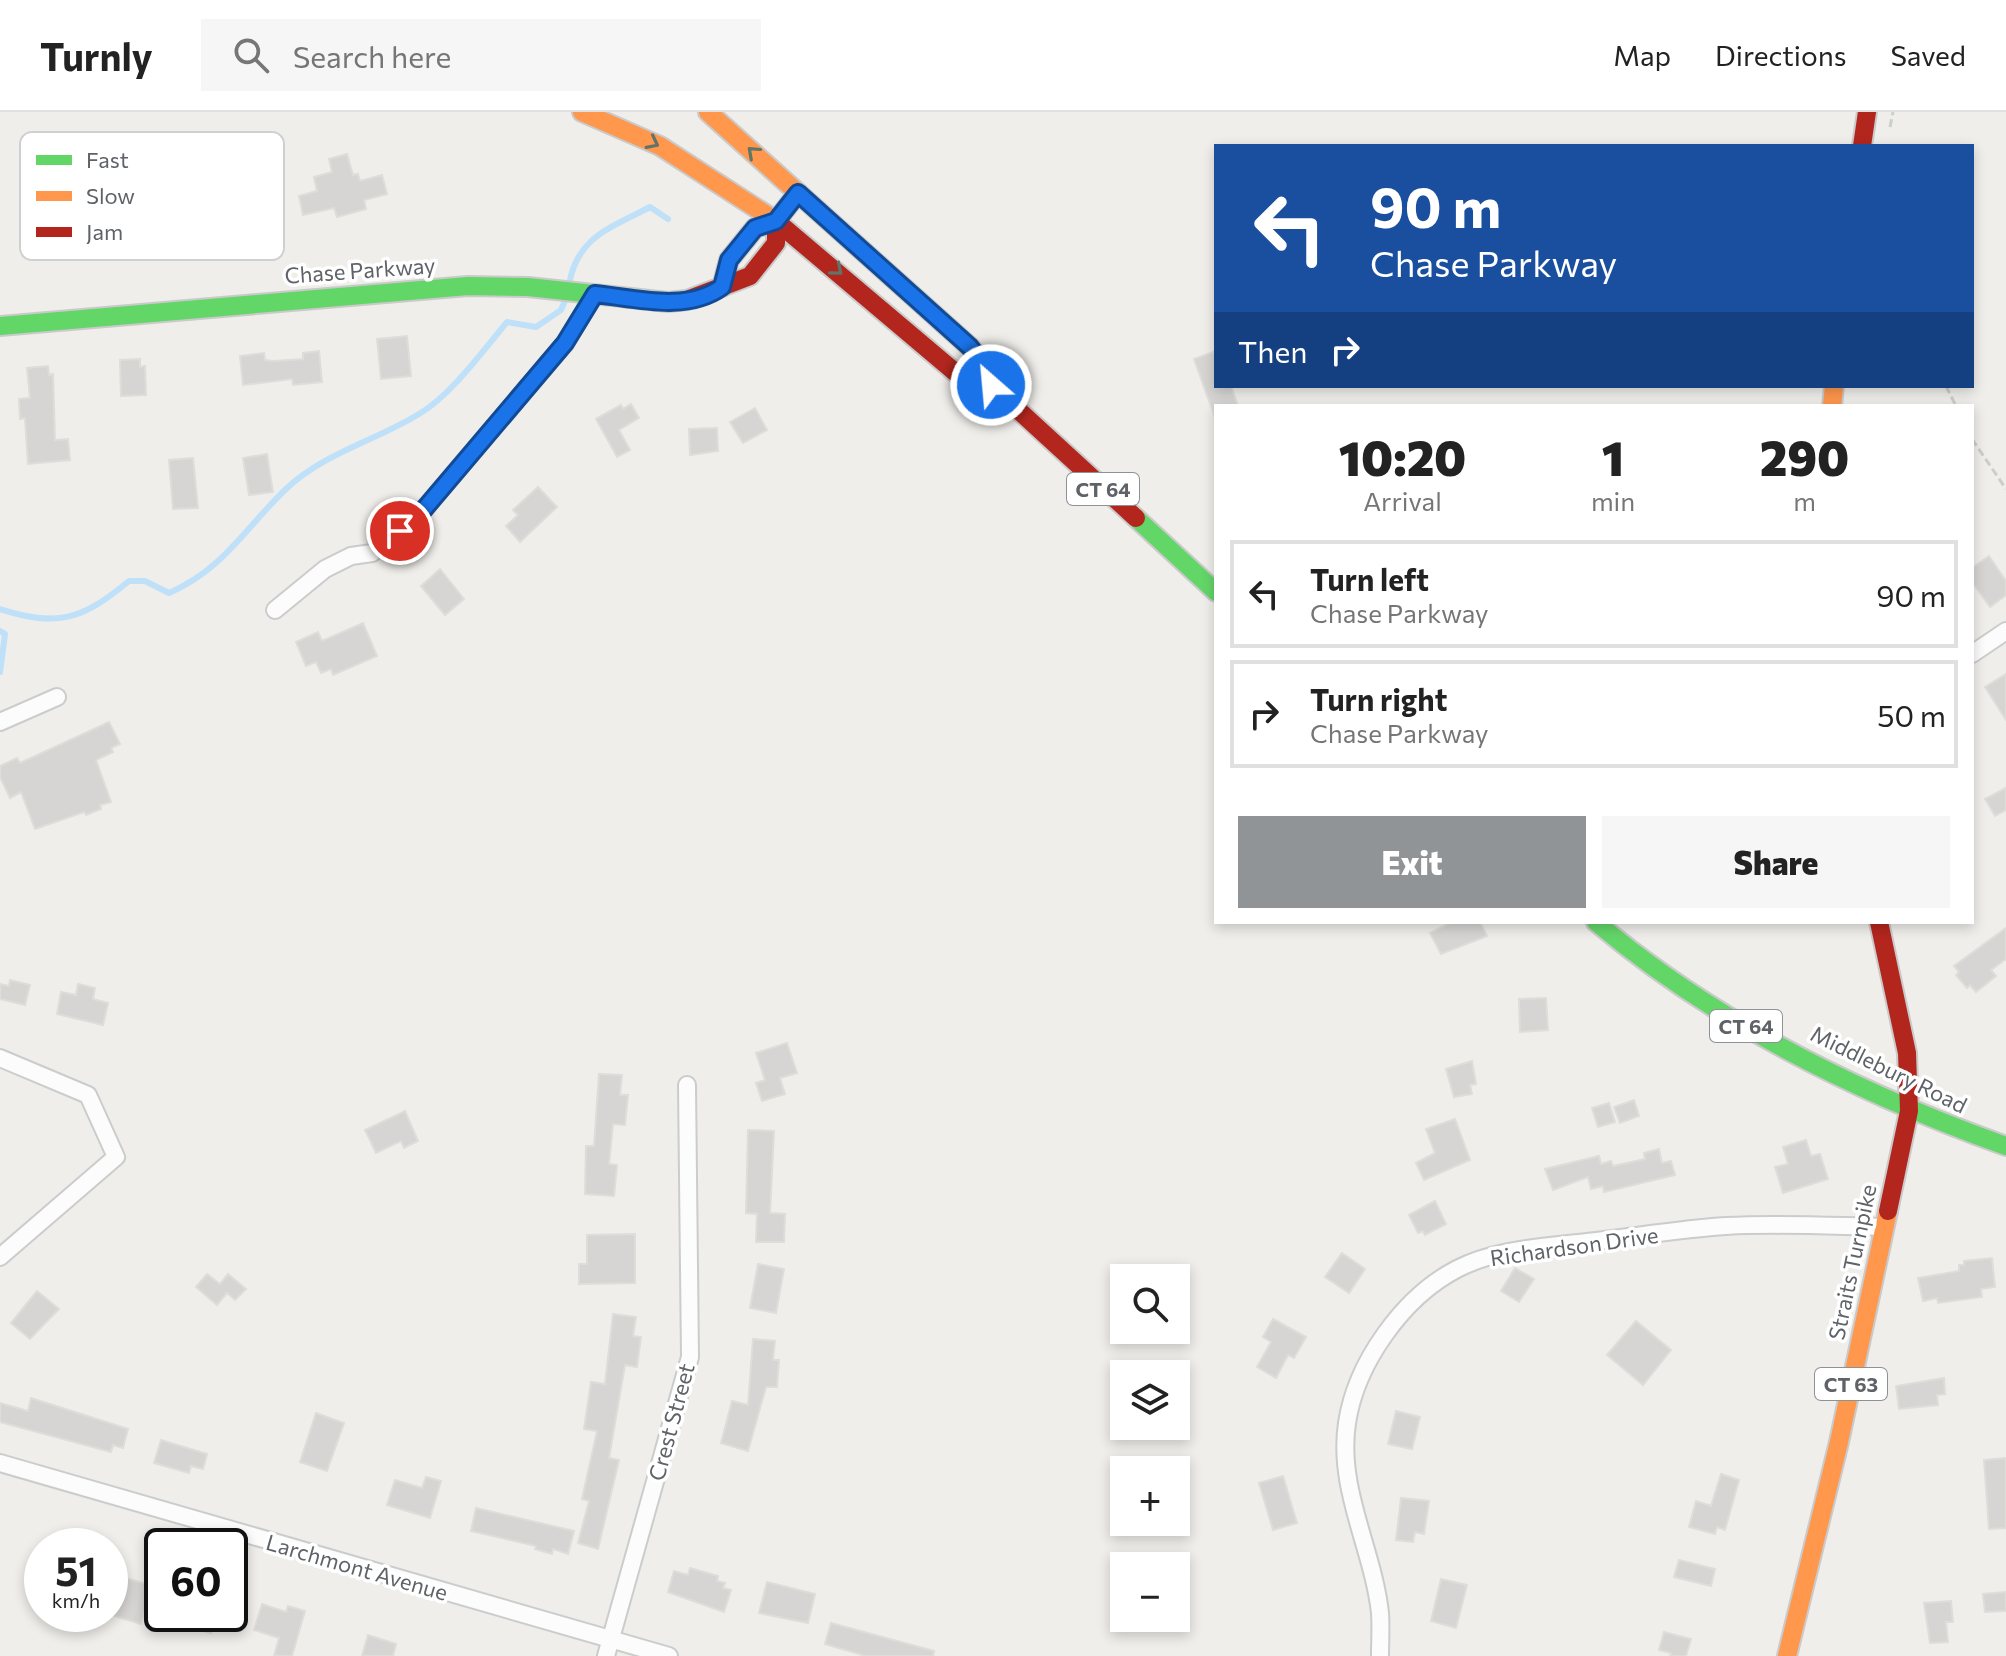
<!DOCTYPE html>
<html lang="en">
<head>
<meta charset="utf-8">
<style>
	body { margin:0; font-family:Commissioner,sans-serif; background:#f6f6f6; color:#222; height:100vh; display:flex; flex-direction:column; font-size:30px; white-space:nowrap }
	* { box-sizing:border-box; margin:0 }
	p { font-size:26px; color:#767676 }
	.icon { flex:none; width:44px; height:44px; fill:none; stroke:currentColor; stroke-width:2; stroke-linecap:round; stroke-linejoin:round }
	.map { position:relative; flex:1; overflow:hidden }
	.side { position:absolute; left:1214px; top:292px; width:760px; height:520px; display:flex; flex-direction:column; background:#fff; border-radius:0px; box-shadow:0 4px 12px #0003 }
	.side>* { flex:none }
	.guide { position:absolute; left:1214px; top:32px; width:760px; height:244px; border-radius:0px; box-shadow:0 4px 12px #0003; background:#1a4fa0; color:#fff; overflow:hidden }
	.buttons { position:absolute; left:1110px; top:1152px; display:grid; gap:16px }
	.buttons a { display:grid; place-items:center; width:80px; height:80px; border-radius:0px; background:#fff; box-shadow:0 4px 12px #0003; font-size:40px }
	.speed { position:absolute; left:24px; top:1416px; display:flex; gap:16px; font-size:40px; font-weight:700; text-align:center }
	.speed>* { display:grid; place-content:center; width:104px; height:104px; border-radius:50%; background:#fff; box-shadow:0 4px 12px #0003; line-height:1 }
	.speed small { font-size:20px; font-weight:400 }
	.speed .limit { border:4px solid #111; border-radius:12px; background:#fff; color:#111 }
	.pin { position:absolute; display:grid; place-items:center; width:68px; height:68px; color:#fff; margin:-34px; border:4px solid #fff; border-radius:50%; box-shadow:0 2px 8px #0007 }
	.me { position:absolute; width:88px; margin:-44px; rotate:333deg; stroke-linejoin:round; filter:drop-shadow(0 0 6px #0008) }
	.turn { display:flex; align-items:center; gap:28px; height:168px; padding:0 24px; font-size:36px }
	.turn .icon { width:104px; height:104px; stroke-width:2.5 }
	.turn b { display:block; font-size:56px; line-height:68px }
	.then { display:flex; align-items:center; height:76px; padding:0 24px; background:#0003; gap:16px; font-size:30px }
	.eta { display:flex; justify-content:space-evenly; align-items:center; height:136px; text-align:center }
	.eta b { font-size:48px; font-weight:800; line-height:56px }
	.action { display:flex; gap:16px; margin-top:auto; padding:16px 24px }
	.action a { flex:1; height:92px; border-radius:0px; background:#919496; color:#fff; font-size:32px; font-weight:800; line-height:92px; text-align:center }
	.action a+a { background:#f6f6f6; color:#222 }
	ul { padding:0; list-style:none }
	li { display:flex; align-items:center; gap:24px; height:108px; margin:0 16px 12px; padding:0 8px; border:4px solid #e0e0e0; border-radius:0px }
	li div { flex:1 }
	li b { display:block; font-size:30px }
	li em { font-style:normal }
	header { display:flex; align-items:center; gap:48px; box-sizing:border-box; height:112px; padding:0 40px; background:#fff; border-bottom:2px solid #e0e0e0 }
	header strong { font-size:38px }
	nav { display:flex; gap:44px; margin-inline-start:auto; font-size:28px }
	.search { width:560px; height:72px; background:#f6f6f6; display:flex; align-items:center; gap:20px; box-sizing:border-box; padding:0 28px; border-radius:0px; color:#767676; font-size:30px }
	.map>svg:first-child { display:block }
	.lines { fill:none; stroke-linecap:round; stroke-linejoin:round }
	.stream { stroke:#bfe0f9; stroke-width:6 }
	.building { fill:#d6d5d3; stroke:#deddd9; stroke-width:2 }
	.street-casing { stroke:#cbcccc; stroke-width:20 }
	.fast-casing { stroke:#cacacb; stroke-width:22 }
	.slow-casing { stroke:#cacacb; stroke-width:22 }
	.jam-casing { stroke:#cacacb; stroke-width:22 }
	.path { stroke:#cacfcc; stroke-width:3; stroke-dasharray:8 4; stroke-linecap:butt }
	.street { stroke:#fdfcfc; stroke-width:16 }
	.fast { stroke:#63d668; stroke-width:18 }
	.slow { stroke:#ff974d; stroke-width:18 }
	.jam { stroke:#b3261e; stroke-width:18 }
	.oneway { stroke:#607468 }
	.route-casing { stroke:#114b97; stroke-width:20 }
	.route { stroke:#1a73e8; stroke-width:14 }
	.labels { text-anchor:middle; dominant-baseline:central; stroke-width:7; stroke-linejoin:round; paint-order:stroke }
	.shield { fill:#fff; stroke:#8f9295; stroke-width:2 }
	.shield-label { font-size:20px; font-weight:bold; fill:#5f6368 }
	.street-label { font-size:22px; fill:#5f6368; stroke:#fff }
	.key { fill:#fff; stroke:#cfd0d2; stroke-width:2 }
	.key-label { font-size:22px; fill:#5f6368 }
</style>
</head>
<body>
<header>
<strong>Turnly</strong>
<div class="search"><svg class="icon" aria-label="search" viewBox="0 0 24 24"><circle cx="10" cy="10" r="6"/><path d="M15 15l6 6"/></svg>Search here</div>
<nav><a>Map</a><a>Directions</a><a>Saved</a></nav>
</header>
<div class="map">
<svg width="2006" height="1544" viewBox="0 0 2006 1544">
	<rect width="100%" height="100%" fill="#efeeea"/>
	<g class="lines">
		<path class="stream" d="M569,173C577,124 611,116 650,95L668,107
			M0,497C58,516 83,507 129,469H145L169,481C223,458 246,415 286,377C324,341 375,329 419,302C451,283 483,239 507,210L536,215L561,198L567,184
			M0,519L5,522L0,560"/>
	</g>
	<path class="building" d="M347,42L353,63L358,62L360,69L382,63L387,82L364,88L366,97L337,105L334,96L303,103L299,84L317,79L314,65L332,60L329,47Z
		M407,224L411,264L381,267L377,227Z
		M319,239L322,270L293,273L292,267L243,273L240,244L264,241L265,248L274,249L303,247V241Z
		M1216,239V274H1231L1238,294H1216L1214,303L1194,247Z
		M140,247V255L145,254L146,283L121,284L120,248Z
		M48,254L49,263L53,262L55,328L68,327L70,348L28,352L25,306L20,307L19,287L30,286L27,256Z
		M631,292L639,306L619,318L630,338L617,345L596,307L621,293L623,297Z
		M755,296L767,318L743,331L730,310Z
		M717,316L718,339L690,343L689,317Z
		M267,342L273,380L249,383L243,346Z
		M193,346L198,396L173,397L169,348Z
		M538,375L557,395L520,430L506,414L518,403L513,398Z
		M1989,444L2006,469V483L1990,495L1972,470V456Z
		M440,457L464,487L445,503L421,474Z
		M363,511L377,544L333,563L331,557L321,561L316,550L306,554L296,530L318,520L322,529Z
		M2006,562V608L1985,575Z
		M109,610L120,632L111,636L113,640L96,648L111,690L100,693L101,697L86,703L84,700L35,717L21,680L10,686L0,665V654L17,646L20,651Z
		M2006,676V698L1995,704L1985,687Z
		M1452,810H1480L1487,824L1441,842L1430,821Z
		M2006,816V847L1991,858L1996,864L1976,880L1970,873L1967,876L1956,863L1959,860L1954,854Z
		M10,868L30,873L25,893L0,887V872L9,874Z
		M78,872L95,876L93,887L108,891L103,913L57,902L61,880L76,883Z
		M1546,886L1548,918L1520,920L1519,887Z
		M787,931L797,961L780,966L785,982L762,989L756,971L765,968L756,941Z
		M1472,949L1476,972L1470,973L1472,982L1454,985L1446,957Z
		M599,962L622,963L620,983H628L625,1013L613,1012L609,1052L617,1053L614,1084L585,1082L586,1034H594Z
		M1634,988L1639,1004L1620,1011L1614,995Z
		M1609,991L1615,1010L1598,1015L1592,996Z
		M405,999L418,1029L404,1036L401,1029L376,1041L365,1018Z
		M1455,1007L1470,1048L1424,1068L1416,1051L1435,1041L1426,1017Z
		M748,1018L774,1019L770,1101L785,1102L784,1130H756L757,1102L746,1101Z
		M1806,1028L1811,1044L1820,1042L1828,1067L1783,1081L1775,1055L1788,1052L1783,1035Z
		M1659,1037L1662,1051L1671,1049L1675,1063L1604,1080L1603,1074L1591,1077L1588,1065L1553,1078L1545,1057L1599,1044L1601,1052L1611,1049L1613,1054L1645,1047L1644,1041Z
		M1435,1089L1446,1112L1425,1123L1423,1119L1418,1121L1409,1103Z
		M635,1122V1171L579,1172V1152H587V1123Z
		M1342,1141L1365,1157L1349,1181L1325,1165Z
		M1992,1146L1995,1175L1981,1177L1982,1185L1938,1191L1937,1186L1923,1189L1918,1166L1959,1159V1153H1964V1149Z
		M758,1152L784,1157L776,1201L750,1196Z
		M1515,1156L1534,1167L1519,1190L1501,1179Z
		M207,1162L220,1172L228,1162L246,1177L235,1188L227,1181L217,1193L196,1175Z
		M37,1179L59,1197L30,1227L11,1211Z
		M613,1202L636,1205L633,1224L641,1225L637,1255L625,1253L609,1346L619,1348L598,1437L578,1431L589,1389L582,1387L597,1319L584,1317L591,1270L605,1272Z
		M1273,1207L1306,1225L1294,1246L1288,1243L1276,1266L1257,1255L1271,1230L1263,1225Z
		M1636,1209L1671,1238L1643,1273L1607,1243Z
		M753,1227L775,1229L773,1248H779L777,1275H766L748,1339L721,1331L732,1289L748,1293Z
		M1944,1266L1945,1282L1937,1283L1938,1293L1899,1297L1896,1274Z
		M31,1286L128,1317L123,1336L113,1333L111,1340L0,1310V1291L28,1299Z
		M1396,1299L1420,1305L1412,1337L1388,1332Z
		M316,1301L344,1311L327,1359L300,1350Z
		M161,1328L207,1342L203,1357L191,1354L189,1361L154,1351Z
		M2006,1346V1416L1989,1417L1984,1348Z
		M1721,1362L1739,1368L1725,1418L1717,1415L1715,1422L1689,1415L1696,1389L1711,1394Z
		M1283,1364L1297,1411L1273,1418L1259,1371Z
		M426,1365L441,1369L430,1406L387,1393L395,1368L422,1376Z
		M1401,1386L1429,1389L1424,1422L1415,1420L1413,1430L1396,1428Z
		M476,1396L574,1419L568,1442L553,1437L552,1442L535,1437L536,1434L471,1419Z
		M1679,1448L1715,1457L1711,1474L1674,1465Z
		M690,1456L718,1464L717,1469L725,1471L723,1476L731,1478L724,1500L668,1480L674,1459L688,1463Z
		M119,1464L152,1474L141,1512L108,1502Z
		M1441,1467L1467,1473L1456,1516L1431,1509Z
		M767,1470L815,1482L808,1511L759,1501Z
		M2006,1480V1499L1985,1500L1983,1482Z
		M1951,1489L1953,1510H1946L1948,1530L1930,1531L1924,1491Z
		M262,1492L286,1500L288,1494L305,1499L292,1544H274L279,1526L254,1518Z
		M190,1502H215L211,1521L187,1515Z
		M831,1511L934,1539L933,1544H866L825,1532Z
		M1664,1520L1691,1527L1686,1544H1670L1671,1541L1659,1538Z
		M368,1523L396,1532L393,1544H362Z"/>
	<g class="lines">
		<g class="street-casing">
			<path id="street" d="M275,498L325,457L351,444L372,441L420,402L565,231L595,182
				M1972,542L2006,519
				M0,610L57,585
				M0,946L88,983L116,1045L0,1145
				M0,1351L669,1544
				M606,1544L690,1245L687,973
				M1380,1544C1380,1530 1381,1515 1380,1501C1373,1437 1337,1377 1347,1311C1356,1251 1403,1185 1457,1157C1495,1137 1544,1135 1587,1130C1633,1125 1680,1117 1726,1114C1778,1111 1832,1114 1884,1115"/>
		</g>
		<g class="fast-casing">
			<path id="fast" d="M0,214L468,174L528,175L668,190L687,188
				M1136,406L1216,480
				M1596,810C1714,910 1861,982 2006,1034"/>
		</g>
		<g class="slow-casing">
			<path id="slow" d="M582,0L660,34L776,109
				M708,0L798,81
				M798,81L970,235L987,257L991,273
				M1832,294L1834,274
				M1787,1544L1839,1330L1888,1099"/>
		</g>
		<g class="jam-casing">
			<path id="jam" d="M1862,34L1867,0
				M776,109L956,261L974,271L991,273L1136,406
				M722,175L729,148L755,116L776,109L798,81
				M687,188L750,164L776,131V109
				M1879,810L1907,941L1909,999L1888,1099"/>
		</g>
		<path class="path" d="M1890,15L1893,0
			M1946,274L1956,294
			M1972,327L2006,377"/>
		<use href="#street" class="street"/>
		<use href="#fast" class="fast"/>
		<use href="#slow" class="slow"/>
		<use href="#jam" class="jam"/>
	</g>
	<defs><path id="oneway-chevron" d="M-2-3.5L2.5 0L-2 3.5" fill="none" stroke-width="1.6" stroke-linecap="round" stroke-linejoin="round" transform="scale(2)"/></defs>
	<g class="oneway">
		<use href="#oneway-chevron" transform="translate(653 31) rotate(27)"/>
		<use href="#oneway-chevron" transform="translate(753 40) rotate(-138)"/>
		<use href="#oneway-chevron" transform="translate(837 158) rotate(40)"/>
	</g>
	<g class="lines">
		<g class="route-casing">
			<path id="route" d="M400,419L420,402L565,231L595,182C635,186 686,201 722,175L729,148L755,116L776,109L798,81L970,235L987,257L991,273"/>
		</g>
		<use href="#route" class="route"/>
	</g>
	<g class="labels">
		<g class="shield">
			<rect x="1067" y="361" width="72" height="32" rx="6"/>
			<rect x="1710" y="898" width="72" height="32" rx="6"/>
			<rect x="1815" y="1256" width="72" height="32" rx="6"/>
		</g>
		<g class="shield-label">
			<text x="1103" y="377">CT 64</text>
			<text x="1746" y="914">CT 64</text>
			<text x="1851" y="1272">CT 63</text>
		</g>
		<g class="street-label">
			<text transform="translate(360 158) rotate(-4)">Chase Parkway</text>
			<text transform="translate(1889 957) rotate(26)">Middlebury Road</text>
			<text transform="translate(1574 1134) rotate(-8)">Richardson Drive</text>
			<text transform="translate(1852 1150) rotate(-78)">Straits Turnpike</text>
			<text transform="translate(671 1310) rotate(-75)">Crest Street</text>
			<text transform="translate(357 1455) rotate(16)">Larchmont Avenue</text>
		</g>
	</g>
	<rect x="20" y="20" width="264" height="128" rx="12" class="key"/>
	<rect x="36" y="43" width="36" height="10" fill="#63d668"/>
	<rect x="36" y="79" width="36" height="10" fill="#ff974d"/>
	<rect x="36" y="115" width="36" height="10" fill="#b3261e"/>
	<g class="key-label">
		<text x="86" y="56">Fast</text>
		<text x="86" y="92">Slow</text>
		<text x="86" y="128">Jam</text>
	</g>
</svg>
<div class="buttons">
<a><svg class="icon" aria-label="search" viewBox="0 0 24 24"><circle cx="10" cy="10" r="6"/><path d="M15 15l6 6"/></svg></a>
<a><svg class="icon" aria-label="layers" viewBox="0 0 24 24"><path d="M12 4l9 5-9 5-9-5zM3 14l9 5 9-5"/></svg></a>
<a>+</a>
<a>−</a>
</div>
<div class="speed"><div>51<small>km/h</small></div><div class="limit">60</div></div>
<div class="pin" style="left:400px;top:419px;background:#d93025"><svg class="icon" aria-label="arrive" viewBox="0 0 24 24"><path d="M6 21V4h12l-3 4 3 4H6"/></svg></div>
<svg class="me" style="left:991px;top:273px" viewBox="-20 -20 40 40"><circle r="17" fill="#1a73e8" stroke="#fff" stroke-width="3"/><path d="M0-11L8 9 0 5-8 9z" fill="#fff"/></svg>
<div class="guide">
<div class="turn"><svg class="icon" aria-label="left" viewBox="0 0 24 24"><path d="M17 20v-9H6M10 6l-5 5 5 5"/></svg><div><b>90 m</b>Chase Parkway</div></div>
<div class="then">Then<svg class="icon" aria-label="right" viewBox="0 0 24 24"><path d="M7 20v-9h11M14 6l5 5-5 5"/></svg></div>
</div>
<section class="side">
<div class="eta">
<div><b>10:20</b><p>Arrival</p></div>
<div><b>1</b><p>min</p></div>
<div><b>290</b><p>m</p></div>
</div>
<ul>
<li><svg class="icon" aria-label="left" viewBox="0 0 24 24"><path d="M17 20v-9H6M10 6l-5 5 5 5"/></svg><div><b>Turn left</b><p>Chase Parkway</p></div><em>90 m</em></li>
<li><svg class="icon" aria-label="right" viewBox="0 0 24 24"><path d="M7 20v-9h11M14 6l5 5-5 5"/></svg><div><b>Turn right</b><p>Chase Parkway</p></div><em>50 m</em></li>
</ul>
<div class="action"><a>Exit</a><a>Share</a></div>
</section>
</div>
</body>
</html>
